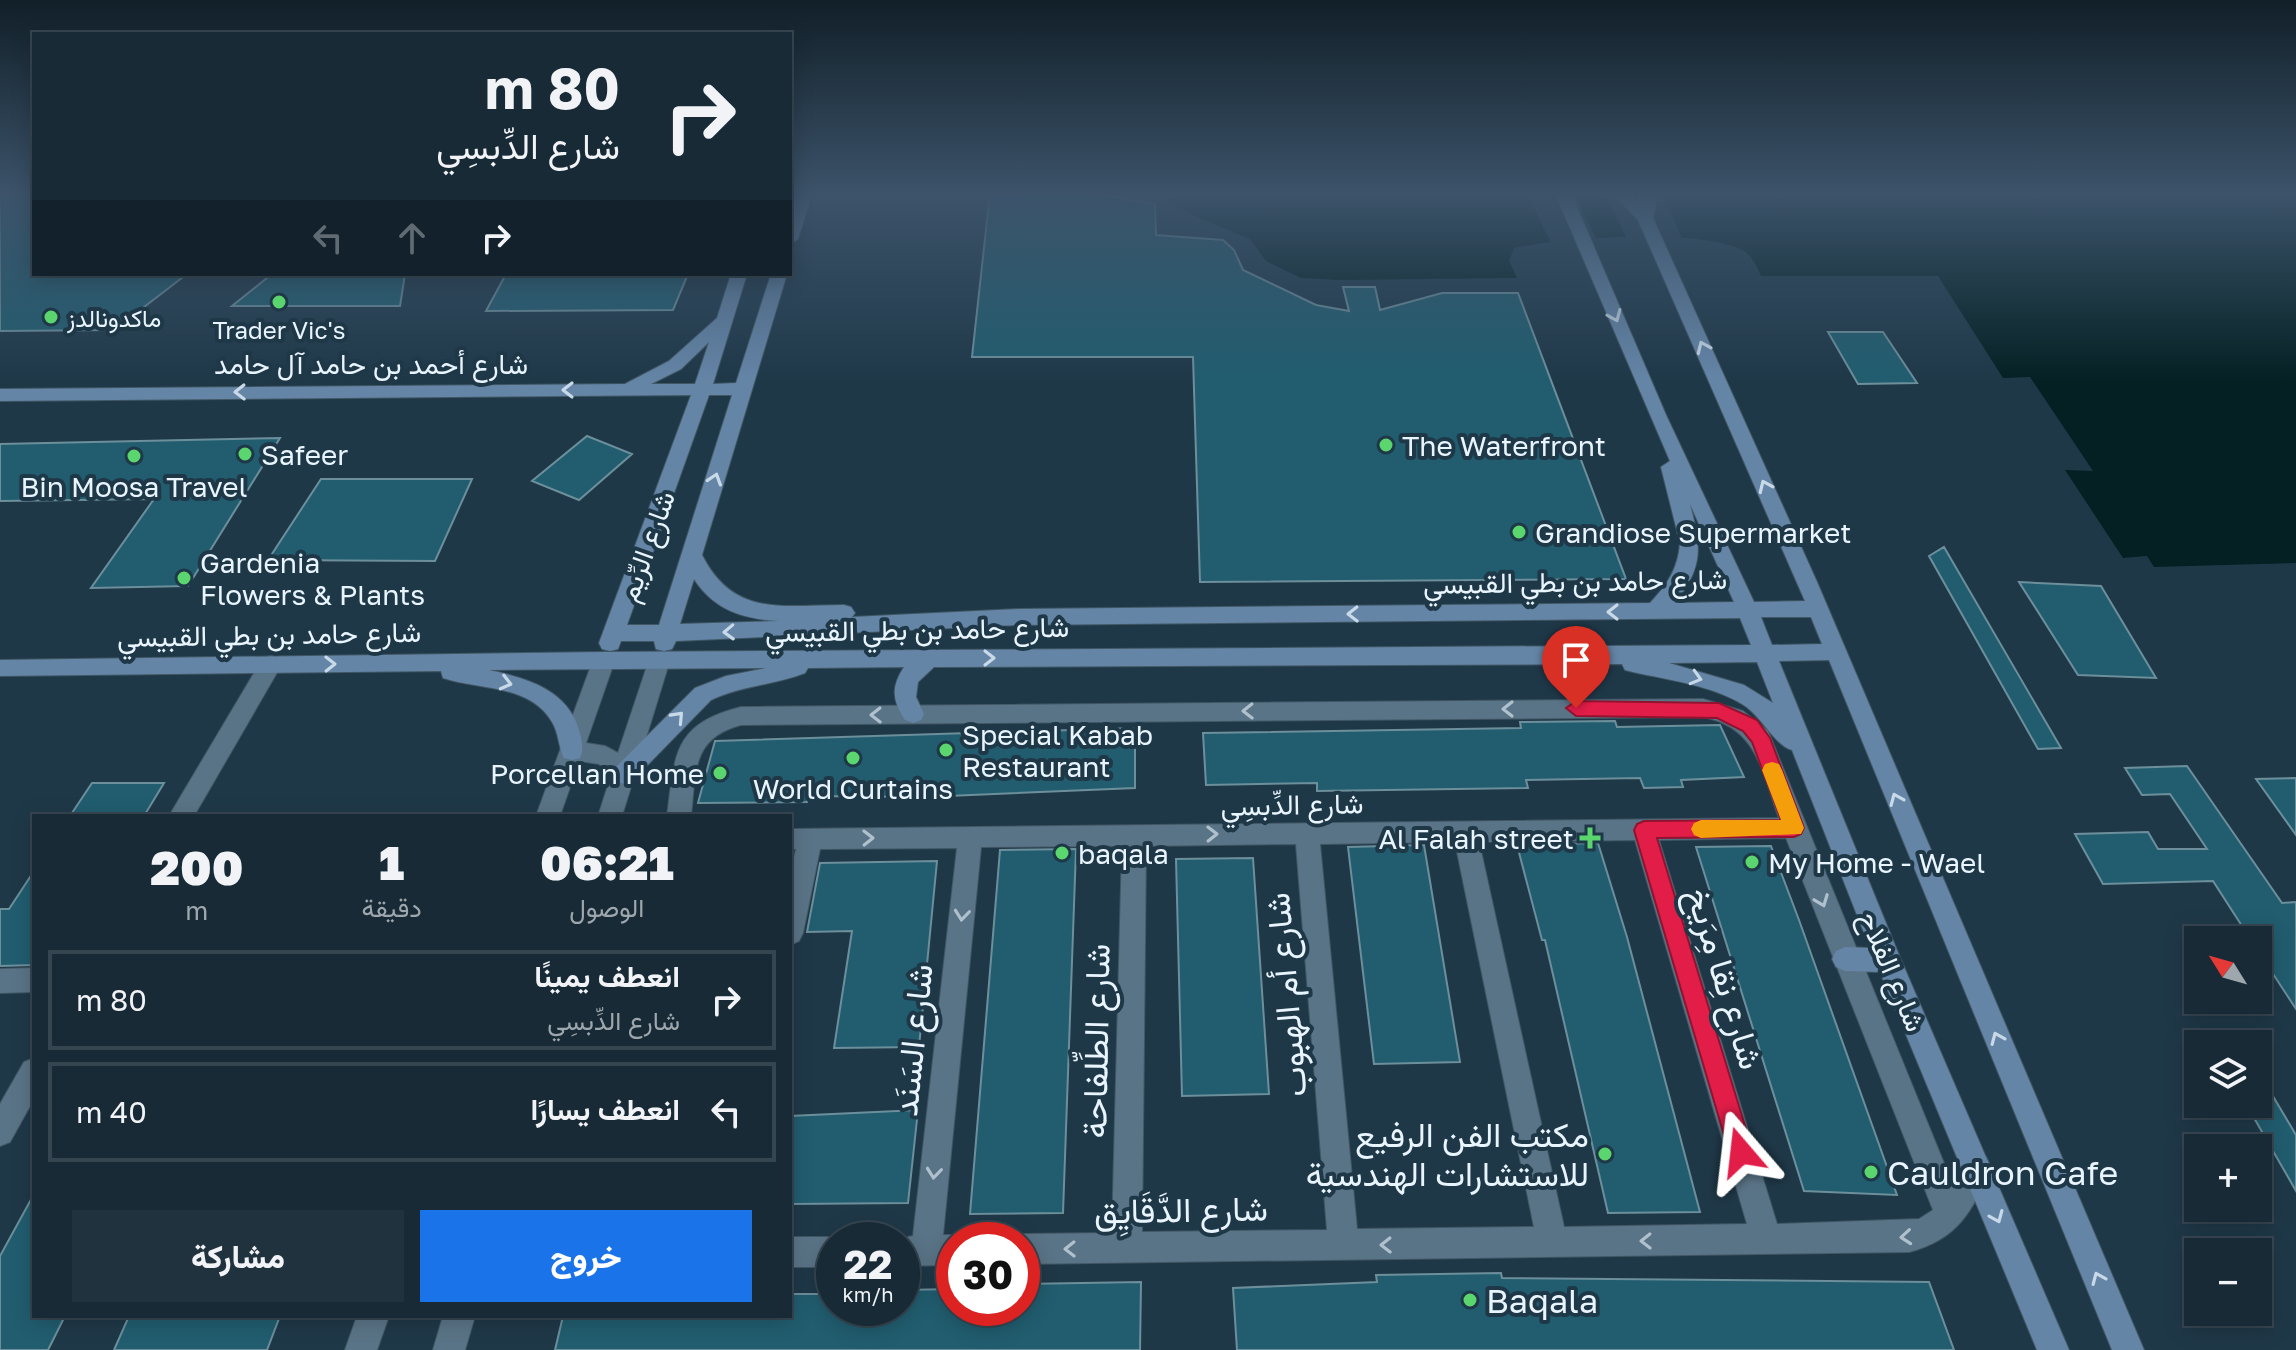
<!DOCTYPE html>
<html lang="ar">
<head>
<meta charset="utf-8">
<style>
	body { margin:0; font-family:"Golos Text",Vazirmatn,sans-serif; background:#20323e; color:#f1f3f6; direction:rtl; height:100vh; display:flex; flex-direction:column; font-size:30px; white-space:nowrap }
	* { box-sizing:border-box; margin:0 }
	p { font-size:26px; color:#9ea7ad }
	.icon { flex:none; width:44px; height:44px; fill:none; stroke:currentColor; stroke-width:2; stroke-linecap:round; stroke-linejoin:round }
	.map { position:relative; flex:1; overflow:hidden; direction:ltr }
	.sheet { position:absolute; left:32px; top:814px; width:760px; height:504px; display:flex; flex-direction:column; background:#172a36; border-radius:0px; box-shadow:0 4px 20px #0003,0 0 0 2px #364651; direction:rtl }
	.sheet>* { flex:none }
	.banner { position:absolute; left:32px; top:32px; width:760px; height:244px; border-radius:0px; box-shadow:0 4px 20px #0003,0 0 0 2px #364651; direction:rtl; background:#172a36; color:#f1f3f6; overflow:hidden }
	.needle { width:52px; rotate:307deg }
	.buttons { position:absolute; left:2184px; top:926px; display:grid; gap:16px }
	.buttons a { display:grid; place-items:center; width:88px; height:88px; border-radius:0px; background:#172a36; box-shadow:0 4px 20px #0003,0 0 0 2px #364651; font-size:40px }
	.speed { position:absolute; left:816px; top:1222px; display:flex; gap:16px; font-size:40px; font-weight:700; text-align:center }
	.speed>* { display:grid; place-content:center; width:104px; height:104px; border-radius:50%; background:#172a36; box-shadow:0 4px 20px #0003,0 0 0 2px #364651; line-height:1 }
	.speed small { font-size:20px; font-weight:400 }
	.speed .limit { border:12px solid #d22; background:#fff; color:#111 }
	.pin { position:absolute; display:grid; place-items:center; width:68px; height:68px; color:#fff; margin:-82px -34px; border-radius:50% 50% 50% 0; rotate:-45deg; box-shadow:0 0 8px #0007 }
	.pin .icon { rotate:45deg }
	.me { position:absolute; width:88px; margin:-44px; rotate:343deg; stroke-linejoin:round; filter:drop-shadow(0 0 6px #0008) }
	.turn { display:flex; align-items:center; gap:28px; height:168px; padding:0 40px; font-size:36px }
	.turn .icon { width:104px; height:104px; stroke-width:2.5 }
	.turn b { display:block; font-size:56px; line-height:68px }
	.lanes { display:flex; align-items:center; height:76px; padding:0 40px; background:#0003; justify-content:center; gap:40px; direction:ltr }
	.lanes .off { opacity:.35 }
	.eta { display:flex; justify-content:space-evenly; align-items:center; height:136px; text-align:center }
	.eta b { font-size:48px; font-weight:800; line-height:56px }
	.primary-button { display:flex; gap:16px; margin-top:auto; padding:16px 40px }
	.primary-button a { flex:1; height:92px; border-radius:0px; background:#1a73e8; color:#fff; font-size:32px; font-weight:800; line-height:92px; text-align:center }
	.primary-button a+a { background:#20323e; color:#f1f3f6 }
	ul { padding:0; list-style:none }
	li { display:flex; align-items:center; gap:24px; height:100px; margin:0 16px 12px; padding:0 24px; border:4px solid #364651; border-radius:0px }
	li div { flex:1 }
	li b { display:block; font-size:30px }
	li em { font-style:normal }
	.map>svg:first-child { display:block }
	.water { fill:#042023 }
	.pier { fill:#1f3848 }
	.building { fill:#215d6f; stroke:#6c8f9b; stroke-width:2 }
	.lines { fill:none; stroke-linecap:round; stroke-linejoin:round }
	.minor-casing { stroke:#415764; stroke-width:2 }
	.tertiary-casing { stroke:#415764; stroke-width:2 }
	.secondary-casing { stroke:#415764; stroke-width:2 }
	.minor { fill:#5a7487; fill-rule:evenodd }
	.tertiary { fill:#5a7487; fill-rule:evenodd }
	.secondary { fill:#6585a7; fill-rule:evenodd }
	.oneway { stroke:#c8d9e8 }
	.oneway2 { stroke:#b0c1ce }
	.route { fill:#e11d48; stroke:#92132f; stroke-width:2 }
	.slow { fill:#f59e0b }
	.poi-dot { fill:#5bd56e; stroke:#1f3848; stroke-width:3 }
	.labels { text-anchor:middle; dominant-baseline:central; stroke-width:8; stroke-linejoin:round; paint-order:stroke }
	.far-poi-label { font-size:24px; fill:#e9f5fe; stroke:#1f3848; text-anchor:start }
	.street-label { font-size:28px; fill:#e9f5fe; stroke:#1f3848 }
	.poi-label { font-size:28px; fill:#e9f5fe; stroke:#1f3848; text-anchor:start }
	.near-street-label { font-size:34px; fill:#e9f5fe; stroke:#1f3848 }
	.near-poi-label { font-size:34px; fill:#e9f5fe; stroke:#1f3848; text-anchor:start }
</style>
</head>
<body>
<div class="map">
<svg width="2296" height="1350" viewBox="0 0 2296 1350">
	<rect width="100%" height="100%" fill="#1f3848"/>
	<path class="water" d="M1170,193H2296V563L2154,567L2147,556L2123,558L2065,470L2093,471L2030,377L2003,378L1938,276H1761C1757,267 1753,257 1744,251C1700,227 1563,238 1514,248L1509,261L1517,278L1340,280L1301,278L1266,261L1250,239L1194,216L1168,201Z"/>
	<path class="pier" d="M1527,193H1574L1598,242L1552,245Z
		M1605,193H1662L1684,243L1628,241Z"/>
	<path class="building" d="M0,193H34V274H187L114,330L0,331Z
		M990,193H1089L1155,204L1156,235L1223,240L1234,250L1243,270L1316,305L1349,311L1343,287H1375L1380,310L1442,293H1518L1626,579L1200,582L1193,357H972Z
		M272,274H405L400,306H232Z
		M506,274H688L673,310L486,311Z
		M1828,332H1883L1917,383L1858,384Z
		M587,436L632,454L579,500L532,481Z
		M280,438L188,586L91,588L154,499L0,501V444Z
		M321,479H472L435,561L268,560Z
		M1944,547L2061,748L2038,749L1929,556Z
		M2019,582L2101,586L2156,678L2078,675Z
		M1615,721L1617,727L1720,725L1744,777L1681,780L1683,787L1644,788L1640,778L1526,780L1528,788L1317,791V783L1206,785L1203,733L1521,728L1520,722Z
		M1135,728V788L924,797L808,796L807,802L698,803L715,741Z
		M2187,766L2282,903L2296,902V1009L2258,951V940H2251L2213,881L2103,884L2075,834L2148,832L2158,849H2207L2170,794L2142,795L2125,768Z
		M2296,778V835L2256,779Z
		M92,783H164L144,816H70Z
		M1598,843L1627,937L1700,1212L1608,1213L1545,940H1542L1517,845Z
		M1424,845L1460,1062L1374,1064L1348,847Z
		M1771,846L1799,920L1897,1195L1804,1191L1696,847Z
		M1076,849L1063,1213L970,1214L1000,850Z
		M1253,858L1269,1094L1182,1096L1176,859Z
		M937,861L919,1047L834,1048L852,931L807,932L820,863Z
		M34,871V965L0,966V909H9Z
		M2258,1071L2296,1135V1191L2246,1104H2258Z
		M918,1110L908,1203L790,1204V1116Z
		M34,1194V1316H65L48,1350H0V1256Z
		M1501,1273L1502,1278L1929,1282L1954,1350H1237L1233,1288L1377,1282L1376,1275Z
		M1141,1282L1140,1350H555L563,1316H790V1294H834V1308H902V1290L954,1289V1308H1022V1284Z
		M129,1316H280L267,1350H114Z"/>
	<g class="lines">
		<g class="minor-casing">
			<path id="minor" d="M271,656L279,658L282,664L194,816H169L263,658Z
				M1703,699L1743,711L1768,731L1952,1183L1966,1157L1976,1152L1986,1157L1991,1167C1972,1212 1958,1239 1909,1252L1022,1264V1240H1011L1022,1234L1112,1233L1122,846L981,847L943,1235H954L965,1240H954V1265L902,1266V1240H892L913,1236L957,848L820,849L803,933L799,941L790,945V875L796,849H790V829L1779,818C1762,773 1758,727 1703,717L741,725C691,738 696,773 691,816H667C675,754 673,724 741,707ZM1786,838L1933,1210L1919,1219L1777,1224L1659,840ZM1635,840L1747,1224L1564,1227L1479,842ZM1455,842L1534,1227L1357,1229L1320,844ZM1296,844L1327,1230L1142,1232L1146,846Z
				M34,968V992L0,993V969Z
				M34,1058V1099L10,1142L0,1146V1104L24,1062Z
				M790,1237H834L842,1240H834V1267H790Z"/>
		</g>
		<g class="tertiary-casing">
			<path id="tertiary" d="M604,652L612,654L615,660L586,743L605,746L618,753L651,654L659,652L667,654L670,660L622,816H598L611,776L599,764L579,761L560,816H536L593,660L596,654Z
				M357,1316H389L377,1350H345Z
				M443,1316H475L465,1350H433Z"/>
		</g>
		<g class="secondary-casing">
			<path id="secondary" d="M796,193H812L798,239L790,244V214Z
				M1555,193H1571L1666,415L1754,602L1805,601L1638,220L1612,193H1629L1640,205L1637,193H1653L1656,205L1653,218L1817,582L2144,1350H2112L1829,660L1779,661L1901,960L2069,1350H2037L1880,972L1845,971L1836,967L1832,959L1836,951L1845,947L1870,948L1792,750C1775,746 1761,715 1742,704C1710,685 1669,680 1633,672L1625,670L1622,664L934,667L918,682L916,697L924,714L921,720L913,723L905,720C892,700 891,687 904,667L808,668L805,673C774,685 740,686 711,700L632,781L624,784L616,781L612,774L616,767L695,688L726,676L766,668L489,670C527,678 569,690 580,733C582,742 584,749 580,758L572,760L564,758C558,746 559,733 552,722C530,684 479,690 443,678L441,671L0,676V660L604,652L1751,645L1740,618L1020,625L676,641L672,649L664,651L656,649L654,641H621L618,649L610,651L602,649L599,643L691,395L0,401V389L625,384L669,361L717,318L731,274H747L713,384L736,383L771,274H787L702,555C734,618 783,605 844,605L851,607L855,613L852,617L1020,609L1650,603C1667,585 1678,569 1680,543L1661,467L1670,461ZM709,342L695,384H651L681,369ZM709,395H732L659,625H627ZM1690,504L1734,602L1675,603C1704,566 1701,547 1690,504ZM694,579C714,610 743,619 779,621L680,624ZM1761,617H1811L1822,644L1772,645ZM1757,662L1773,703L1744,685L1669,663Z"/>
		</g>
		<use href="#minor" class="minor"/>
		<use href="#tertiary" class="tertiary"/>
		<use href="#secondary" class="secondary"/>
	</g>
	<defs><path id="oneway-chevron" d="M-2-3.5L2.5 0L-2 3.5" fill="none" stroke-width="1.6" stroke-linecap="round" stroke-linejoin="round" transform="scale(2)"/></defs>
	<g class="oneway">
		<use href="#oneway-chevron" transform="translate(1615 316) rotate(67)"/>
		<use href="#oneway-chevron" transform="translate(1703 347) rotate(-114)"/>
		<use href="#oneway-chevron" transform="translate(568 390) rotate(-180)"/>
		<use href="#oneway-chevron" transform="translate(240 392) rotate(179)"/>
		<use href="#oneway-chevron" transform="translate(715 479) rotate(-72)"/>
		<use href="#oneway-chevron" transform="translate(1765 486) rotate(-114)"/>
		<use href="#oneway-chevron" transform="translate(1613 612) rotate(180)"/>
		<use href="#oneway-chevron" transform="translate(1353 614) rotate(179)"/>
		<use href="#oneway-chevron" transform="translate(729 632) rotate(178)"/>
		<use href="#oneway-chevron" transform="translate(989 658)"/>
		<use href="#oneway-chevron" transform="translate(330 664) rotate(-1)"/>
		<use href="#oneway-chevron" transform="translate(1696 678) rotate(16)"/>
		<use href="#oneway-chevron" transform="translate(506 683) rotate(14)"/>
		<use href="#oneway-chevron" transform="translate(678 717) rotate(-47)"/>
		<use href="#oneway-chevron" transform="translate(1896 799) rotate(-113)"/>
		<use href="#oneway-chevron" transform="translate(1997 1038) rotate(-113)"/>
		<use href="#oneway-chevron" transform="translate(1997 1217) rotate(67)"/>
		<use href="#oneway-chevron" transform="translate(2098 1278) rotate(-113)"/>
	</g>
	<g class="oneway2">
		<use href="#oneway-chevron" transform="translate(1508 709) rotate(180)"/>
		<use href="#oneway-chevron" transform="translate(1248 711) rotate(179)"/>
		<use href="#oneway-chevron" transform="translate(876 715) rotate(179)"/>
		<use href="#oneway-chevron" transform="translate(1212 834) rotate(-1)"/>
		<use href="#oneway-chevron" transform="translate(868 838) rotate(-1)"/>
		<use href="#oneway-chevron" transform="translate(1822 901) rotate(69)"/>
		<use href="#oneway-chevron" transform="translate(962 915) rotate(96)"/>
		<use href="#oneway-chevron" transform="translate(934 1173) rotate(96)"/>
		<use href="#oneway-chevron" transform="translate(1906 1237) rotate(175)"/>
		<use href="#oneway-chevron" transform="translate(1646 1241) rotate(179)"/>
		<use href="#oneway-chevron" transform="translate(1386 1245) rotate(179)"/>
		<use href="#oneway-chevron" transform="translate(1070 1249) rotate(179)"/>
	</g>
	<linearGradient id="sky" x2="0" y2="1"><stop stop-color="#111f28"/><stop offset="0.51" stop-color="#3c536a"/><stop offset="1" stop-color="#3c536a" stop-opacity="0"/></linearGradient>
	<rect width="2296" height="382" fill="url(#sky)"/>
	<path class="route" d="M1576,701L1719,703L1757,720L1770,738L1804,828L1801,834L1794,837L1657,838L1753,1152L1749,1160L1741,1164L1732,1160L1729,1152L1634,830L1637,824L1644,821L1781,820L1752,742L1743,731L1717,718L1576,716L1566,708Z"/>
	<path class="slow" d="M1772,762L1779,764L1782,770L1804,828L1801,834L1701,838L1694,835L1691,829L1694,823L1701,820H1781L1762,770L1765,764Z"/>
	<g class="poi-dot">
		<circle cx="279" cy="302" r="8"/>
		<circle cx="51" cy="317" r="8"/>
		<circle cx="1386" cy="445" r="8"/>
		<circle cx="245" cy="454" r="8"/>
		<circle cx="134" cy="456" r="8"/>
		<circle cx="1519" cy="532" r="8"/>
		<circle cx="184" cy="578" r="8"/>
		<circle cx="946" cy="750" r="8"/>
		<circle cx="853" cy="758" r="8"/>
		<circle cx="720" cy="773" r="8"/>
		<path d="M1586 826h8v8h8v8h-8v8h-8v-8h-8v-8h8z"/>
		<circle cx="1062" cy="853" r="8"/>
		<circle cx="1752" cy="862" r="8"/>
		<circle cx="1605" cy="1154" r="8"/>
		<circle cx="1871" cy="1172" r="8"/>
		<circle cx="1470" cy="1300" r="8"/>
	</g>
	<g class="labels">
		<g class="far-poi-label">
			<text x="67" y="317">ماكدونالدز</text>
			<text x="279" y="329" text-anchor="middle">Trader Vic's</text>
		</g>
		<g class="street-label">
			<text x="371" y="363">شارع أحمد بن حامد آل حامد</text>
			<text transform="translate(646 546) rotate(-70)">شارع الرِّيم</text>
			<text transform="translate(1575 581) rotate(-1)">شارع حامد بن بطي القبيسي</text>
			<text transform="translate(917 629) rotate(-1)">شارع حامد بن بطي القبيسي</text>
			<text transform="translate(269 634) rotate(-1)">شارع حامد بن بطي القبيسي</text>
			<text transform="translate(1292 804) rotate(-1)">شارع الدِّبسِي</text>
			<text transform="translate(1893 971) rotate(67)">شارع الفلاح</text>
		</g>
		<g class="poi-label">
			<text x="1402" y="445">The Waterfront</text>
			<text x="261" y="454">Safeer</text>
			<text x="134" y="486" text-anchor="middle">Bin Moosa Travel</text>
			<text x="1535" y="532">Grandiose Supermarket</text>
			<text x="200" y="562">Gardenia<tspan x="200" dy="32">Flowers &amp; Plants</tspan></text>
			<text x="962" y="734">Special Kabab<tspan x="962" dy="32">Restaurant</tspan></text>
			<text x="704" y="773" text-anchor="end">Porcellan Home</text>
			<text x="853" y="788" text-anchor="middle">World Curtains</text>
			<text x="1574" y="838" text-anchor="end">Al Falah street</text>
			<text x="1078" y="853">baqala</text>
			<text x="1768" y="862">My Home - Wael</text>
		</g>
		<g class="near-street-label">
			<text transform="translate(1726 978) rotate(73)">شارع نِقا مِرَيخ</text>
			<text transform="translate(1285 995) rotate(-95)">شارع أم الهبوب</text>
			<text transform="translate(912 1040) rotate(-84)">شارع السَنَد</text>
			<text transform="translate(1095 1041) rotate(-89)">شارع الطِّلفاحة</text>
			<text transform="translate(1181 1209) rotate(-1)">شارع الدَّقَايِق</text>
		</g>
		<g class="near-poi-label">
			<text x="1589" y="1134" text-anchor="end">مكتب الفن الرفيع<tspan x="1589" dy="39">للاستشارات الهندسية</tspan></text>
			<text x="1887" y="1172">Cauldron Cafe</text>
			<text x="1486" y="1300">Baqala</text>
		</g>
	</g>
</svg>
<div class="buttons">
<a><svg class="needle" viewBox="-14 -14 28 28"><path d="M0-13l5 13h-10z" fill="#e53935"/><path d="M0 13l5-13h-10z" fill="#9ea7ad"/></svg></a>
<a><svg class="icon" aria-label="layers" viewBox="0 0 24 24"><path d="M12 4l9 5-9 5-9-5zM3 14l9 5 9-5"/></svg></a>
<a>+</a>
<a>−</a>
</div>
<div class="speed"><div>22<small>km/h</small></div><div class="limit">30</div></div>
<div class="pin" style="left:1576px;top:708px;background:#d93025"><svg class="icon" aria-label="arrive" viewBox="0 0 24 24"><path d="M6 21V4h12l-3 4 3 4H6"/></svg></div>
<svg class="me" style="left:1741px;top:1152px" viewBox="-20 -20 40 40"><path d="M0-17L14 15 0 8-14 15z" fill="#e11d48" stroke="#fff" stroke-width="4"/></svg>
<div class="banner">
<div class="turn"><svg class="icon" aria-label="right" viewBox="0 0 24 24"><path d="M7 20v-9h11M14 6l5 5-5 5"/></svg><div><b>80 m</b>شارع الدِّبسِي</div></div>
<div class="lanes"><svg class="icon off" aria-label="left" viewBox="0 0 24 24"><path d="M17 20v-9H6M10 6l-5 5 5 5"/></svg><svg class="icon off" aria-label="ahead" viewBox="0 0 24 24"><path d="M12 20V5M6 11l6-6 6 6"/></svg><svg class="icon" aria-label="right" viewBox="0 0 24 24"><path d="M7 20v-9h11M14 6l5 5-5 5"/></svg></div>
</div>
<section class="sheet">
<div class="eta">
<div><b>06:21</b><p>الوصول</p></div>
<div><b>1</b><p>دقيقة</p></div>
<div><b>200</b><p>m</p></div>
</div>
<ul>
<li><svg class="icon" aria-label="right" viewBox="0 0 24 24"><path d="M7 20v-9h11M14 6l5 5-5 5"/></svg><div><b>انعطف يمينًا</b><p>شارع الدِّبسِي</p></div><em>80 m</em></li>
<li><svg class="icon" aria-label="left" viewBox="0 0 24 24"><path d="M17 20v-9H6M10 6l-5 5 5 5"/></svg><div><b>انعطف يسارًا</b></div><em>40 m</em></li>
</ul>
<div class="primary-button"><a>خروج</a><a>مشاركة</a></div>
</section>
</div>
</body>
</html>
